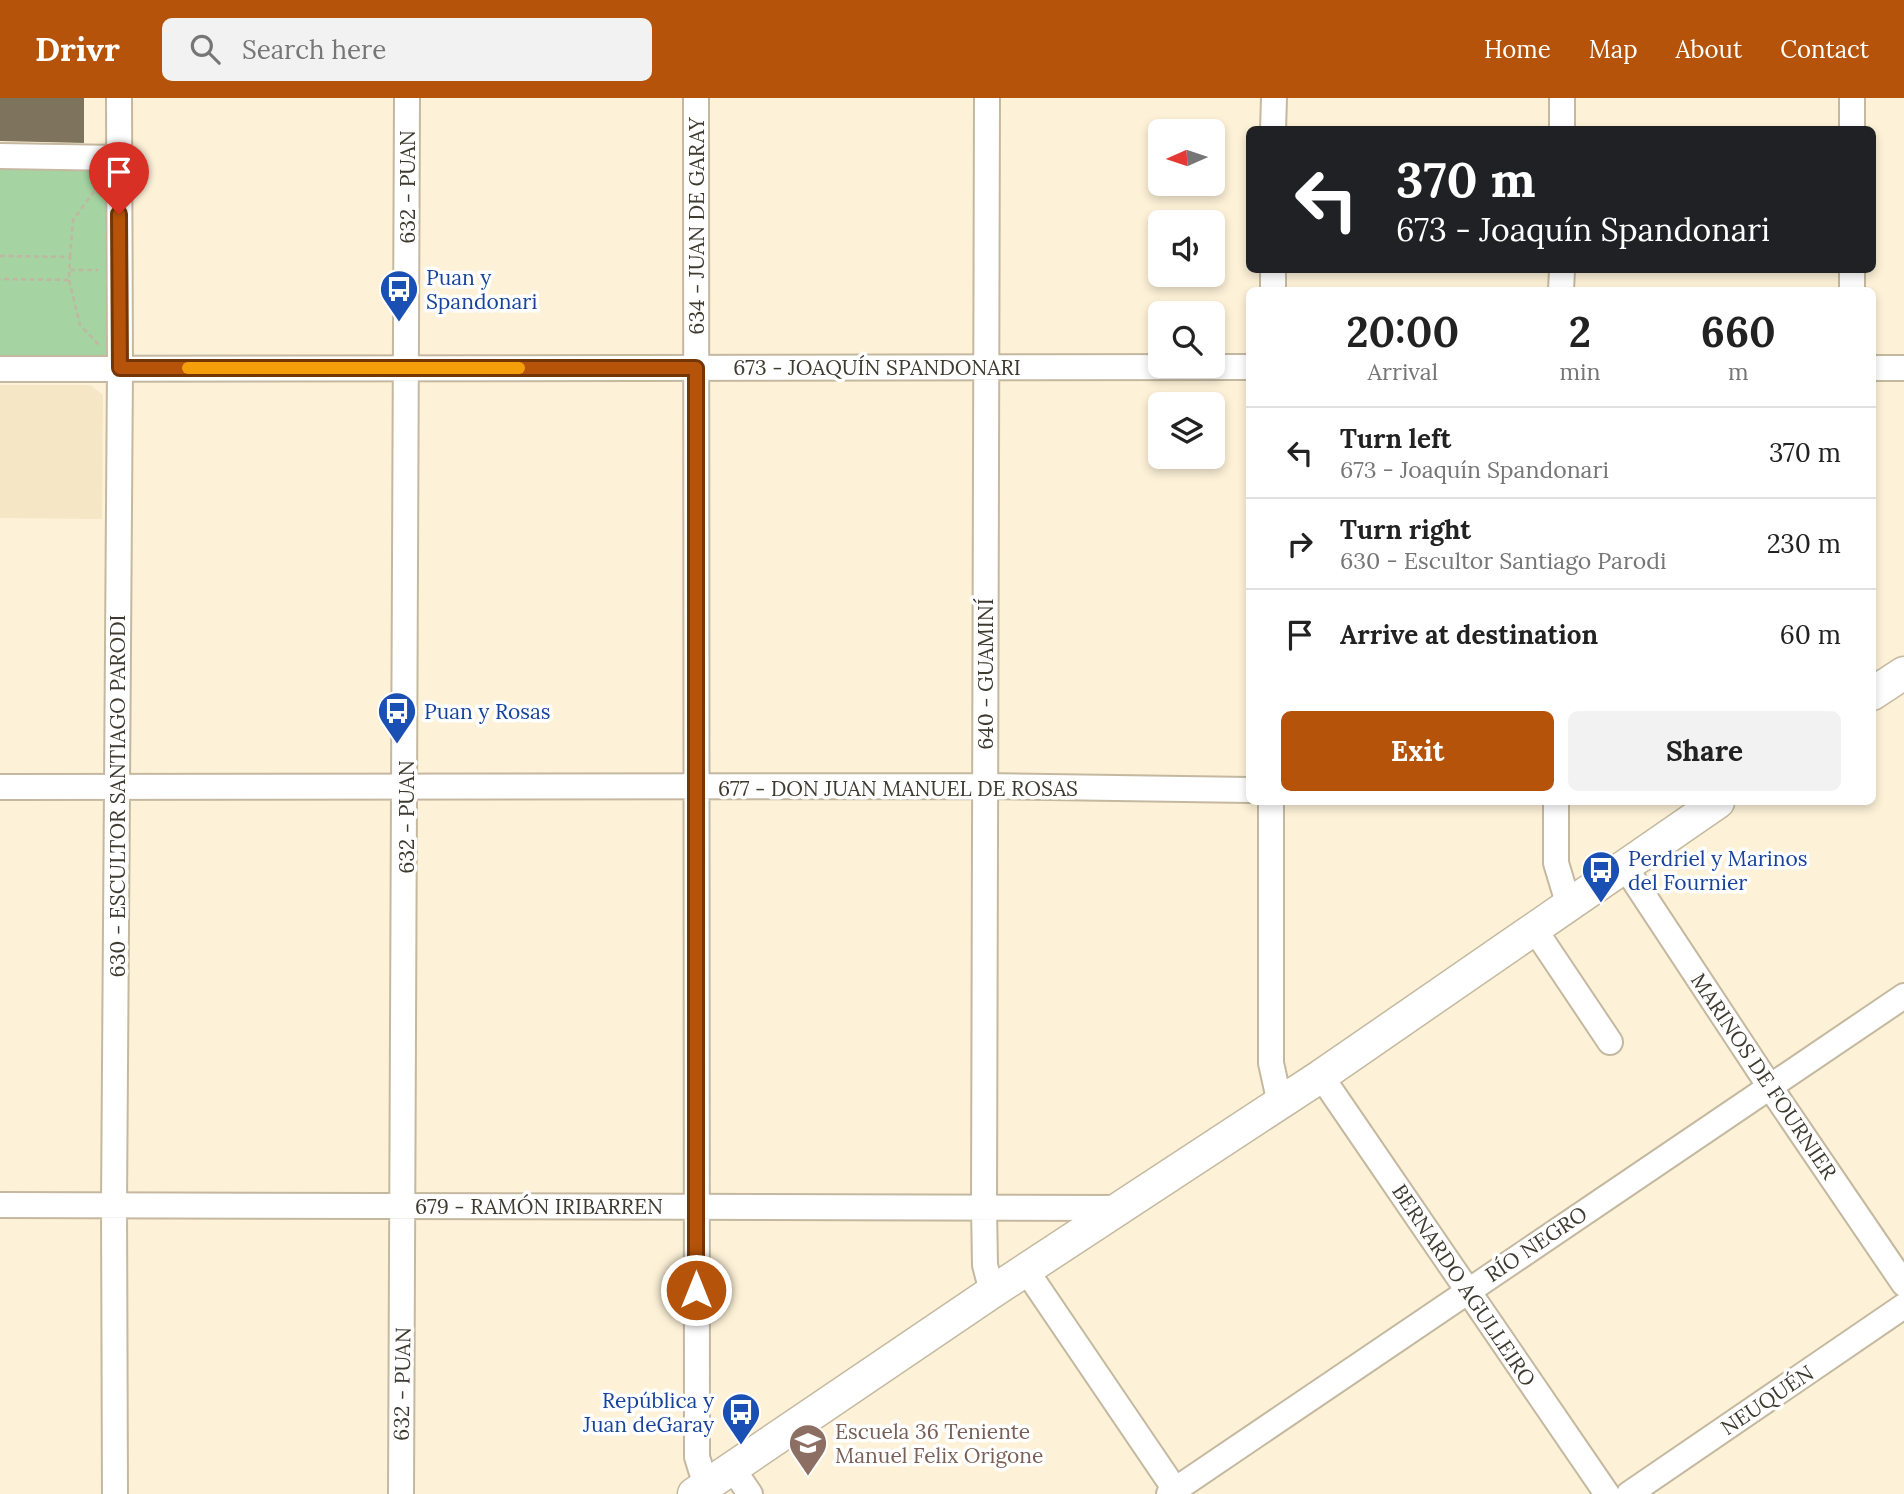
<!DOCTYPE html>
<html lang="en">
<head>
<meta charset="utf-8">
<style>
	body { margin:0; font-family:Lora,serif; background:#f2f2f2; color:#222; height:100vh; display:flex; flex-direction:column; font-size:26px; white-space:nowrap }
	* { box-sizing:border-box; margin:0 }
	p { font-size:23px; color:#767676 }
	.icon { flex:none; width:38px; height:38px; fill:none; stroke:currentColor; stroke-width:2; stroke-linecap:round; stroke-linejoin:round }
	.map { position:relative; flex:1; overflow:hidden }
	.sheet { position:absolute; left:1246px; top:189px; width:630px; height:518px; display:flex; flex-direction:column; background:#fff; border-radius:10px; box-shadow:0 4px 10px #0003 }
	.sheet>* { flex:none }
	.hud { position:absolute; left:1246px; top:28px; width:630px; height:147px; border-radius:10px; box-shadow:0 4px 10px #0003; background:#202124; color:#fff; overflow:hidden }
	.needle { width:46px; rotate:267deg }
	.buttons { position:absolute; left:1148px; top:21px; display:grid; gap:14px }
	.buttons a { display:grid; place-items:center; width:77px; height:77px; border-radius:10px; background:#fff; box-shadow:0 4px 10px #0003; font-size:35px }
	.pin { position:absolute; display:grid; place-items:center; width:60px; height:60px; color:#fff; margin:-72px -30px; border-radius:50% 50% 50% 0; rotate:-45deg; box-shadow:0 0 7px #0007 }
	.pin .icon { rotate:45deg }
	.me { position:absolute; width:77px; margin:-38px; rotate:0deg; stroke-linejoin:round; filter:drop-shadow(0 0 5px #0008) }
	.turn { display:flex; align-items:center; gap:24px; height:147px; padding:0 35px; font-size:32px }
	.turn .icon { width:91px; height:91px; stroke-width:2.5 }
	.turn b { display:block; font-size:49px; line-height:60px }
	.eta { display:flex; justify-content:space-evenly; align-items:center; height:119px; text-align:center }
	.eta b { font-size:42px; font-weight:700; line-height:49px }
	.cta { display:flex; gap:14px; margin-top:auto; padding:14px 35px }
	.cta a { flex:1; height:80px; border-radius:10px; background:#b45309; color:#fff; font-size:28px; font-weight:700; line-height:80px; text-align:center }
	.cta a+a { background:#f2f2f2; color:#222 }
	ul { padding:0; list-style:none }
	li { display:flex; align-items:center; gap:21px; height:91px; padding:0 35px; border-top:2px solid #e0e0e0 }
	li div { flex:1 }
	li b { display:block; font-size:26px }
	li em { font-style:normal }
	header { display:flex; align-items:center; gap:42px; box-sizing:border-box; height:98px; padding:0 35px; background:#b45309; color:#fff }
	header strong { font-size:33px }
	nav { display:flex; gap:38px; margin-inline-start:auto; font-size:24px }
	.search { width:490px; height:63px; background:#f2f2f2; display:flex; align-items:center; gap:18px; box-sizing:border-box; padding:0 24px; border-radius:10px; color:#767676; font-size:26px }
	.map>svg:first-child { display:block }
	.built { fill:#f5e6c6 }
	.green { fill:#a5d3a1 }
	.building { fill:#7e745d }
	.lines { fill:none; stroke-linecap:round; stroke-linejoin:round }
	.minor-casing { stroke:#c4b9a0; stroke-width:28 }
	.major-casing { stroke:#c4b9a0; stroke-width:35 }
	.path { stroke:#c0b7a2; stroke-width:2.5; stroke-dasharray:5 3.5; stroke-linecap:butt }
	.minor { stroke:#fff; stroke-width:24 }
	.major { stroke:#fff; stroke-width:32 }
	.route-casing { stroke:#753606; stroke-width:18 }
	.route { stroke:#b45309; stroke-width:12 }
	.slow { stroke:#f59e0b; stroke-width:12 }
	.labels { text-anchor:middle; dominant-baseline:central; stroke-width:7; stroke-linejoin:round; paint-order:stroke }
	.street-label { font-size:21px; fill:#3e3a30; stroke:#fff }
	.transit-label { font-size:21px; fill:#164399; stroke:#fff; text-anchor:start }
	.education-label { font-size:21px; fill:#785e54; stroke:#fff; text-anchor:start }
</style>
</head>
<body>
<header>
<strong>Drivr</strong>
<div class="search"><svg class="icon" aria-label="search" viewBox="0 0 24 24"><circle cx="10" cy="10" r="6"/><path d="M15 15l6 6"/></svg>Search here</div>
<nav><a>Home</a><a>Map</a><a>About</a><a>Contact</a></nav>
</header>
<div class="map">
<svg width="1904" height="1396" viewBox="0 0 1904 1396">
	<rect width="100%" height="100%" fill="#fdf1d7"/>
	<path class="built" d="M0,287H90L103,297L102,421L0,420Z"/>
	<path class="green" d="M0,67H110L111,252L100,262L0,261Z"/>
	<path class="building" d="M0,0H84V45L0,43Z"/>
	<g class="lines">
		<g class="minor-casing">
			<path id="minor" d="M696,0L697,1359L706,1388
				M987,0L984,1110L985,1167L992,1194
				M1852,0V32
				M1273,32L1274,0
				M1562,32V0
				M0,58L119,60
				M1852,172V192
				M1273,192V172
				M1561,192L1562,172
				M1872,270H1904
				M0,271L1250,269
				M0,689L985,688L1250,692
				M1271,704V965L1280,1006
				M1556,704V765L1569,808
				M1625,769L1770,989L1904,1186
				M1535,832L1610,944
				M1321,978L1607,1396
				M0,1107L1120,1110
				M1026,1172L1178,1396
				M733,1371L750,1396
				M115,1396L114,1107L120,270L119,0
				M401,1396L407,0
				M1169,1396L1904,898
				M1629,1396L1904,1208"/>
		</g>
		<g class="major-casing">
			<path id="major" d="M1872,596L1904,575
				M694,1396L992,1194L1321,978L1718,704"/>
		</g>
		<path class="path" d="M0,158L70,159L69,182L0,181
			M70,159L73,122L99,87
			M70,172H98
			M69,182L80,227L99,247"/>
		<use href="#minor" class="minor"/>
		<use href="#major" class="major"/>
	</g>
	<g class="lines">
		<g class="route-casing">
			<path id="route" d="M119,116L120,270H696V1192"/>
		</g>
		<use href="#route" class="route"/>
		<path class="slow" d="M188,270H519"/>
	</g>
	<defs>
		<g id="bus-pin" transform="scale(2.0125)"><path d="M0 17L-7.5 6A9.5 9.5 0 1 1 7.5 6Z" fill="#1a4fb4" stroke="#fff"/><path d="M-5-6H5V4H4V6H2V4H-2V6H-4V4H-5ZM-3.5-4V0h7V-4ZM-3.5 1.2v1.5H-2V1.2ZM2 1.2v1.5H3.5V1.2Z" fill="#fff"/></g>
		<g id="school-pin" transform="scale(2.0125)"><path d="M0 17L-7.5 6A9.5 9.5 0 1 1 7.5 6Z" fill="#8d6e63" stroke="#fff"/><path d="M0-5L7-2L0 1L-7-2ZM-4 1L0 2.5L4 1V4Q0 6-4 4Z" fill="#fff"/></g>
	</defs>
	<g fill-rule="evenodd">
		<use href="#bus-pin" x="399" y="191"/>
		<use href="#bus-pin" x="397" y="613"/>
		<use href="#bus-pin" x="1601" y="772"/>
		<use href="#bus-pin" x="741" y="1314"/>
		<use href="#school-pin" x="808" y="1345"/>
	</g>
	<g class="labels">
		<g class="street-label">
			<text transform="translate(407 89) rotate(-90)">632 - PUAN</text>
			<text transform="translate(696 128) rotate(-90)">634 - JUAN DE GARAY</text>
			<text x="877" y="269">673 - JOAQUÍN SPANDONARI</text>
			<text transform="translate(985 576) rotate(-90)">640 - GUAMINÍ</text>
			<text x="898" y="690">677 - DON JUAN MANUEL DE ROSAS</text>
			<text transform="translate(117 698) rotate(-90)">630 - ESCULTOR SANTIAGO PARODI</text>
			<text transform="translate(406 719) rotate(-90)">632 - PUAN</text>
			<text transform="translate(1764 978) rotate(56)">MARINOS DE FOURNIER</text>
			<text x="539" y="1108">679 - RAMÓN IRIBARREN</text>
			<text transform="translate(1536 1146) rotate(-34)">RÍO NEGRO</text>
			<text transform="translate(1464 1187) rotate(56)">BERNARDO AGULLEIRO</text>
			<text transform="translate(402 1286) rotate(-89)">632 - PUAN</text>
			<text transform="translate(1767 1302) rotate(-34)">NEUQUÉN</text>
		</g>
		<g class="transit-label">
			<text x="426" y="179">Puan y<tspan x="426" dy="24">Spandonari</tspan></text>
			<text x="424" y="613">Puan y Rosas</text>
			<text x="1628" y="760">Perdriel y Marinos<tspan x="1628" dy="24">del Fournier</tspan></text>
			<text x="714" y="1302" text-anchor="end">República y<tspan x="714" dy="24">Juan deGaray</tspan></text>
		</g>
		<g class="education-label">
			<text x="835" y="1333">Escuela 36 Teniente<tspan x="835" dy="24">Manuel Felix Origone</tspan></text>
		</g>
	</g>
</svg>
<div class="buttons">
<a><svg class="needle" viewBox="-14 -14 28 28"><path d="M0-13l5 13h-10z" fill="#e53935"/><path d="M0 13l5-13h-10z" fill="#767676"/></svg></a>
<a><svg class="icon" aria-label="sound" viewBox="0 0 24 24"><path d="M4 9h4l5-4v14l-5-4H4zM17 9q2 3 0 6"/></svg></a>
<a><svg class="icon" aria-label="search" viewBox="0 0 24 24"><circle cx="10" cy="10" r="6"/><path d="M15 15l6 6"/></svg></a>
<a><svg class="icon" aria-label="layers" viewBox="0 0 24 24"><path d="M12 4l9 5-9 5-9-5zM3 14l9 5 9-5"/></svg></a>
</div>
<div class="pin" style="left:119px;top:116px;background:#d93025"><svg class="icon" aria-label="arrive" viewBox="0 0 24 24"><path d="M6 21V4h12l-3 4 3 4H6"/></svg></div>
<svg class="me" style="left:696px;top:1192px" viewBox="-20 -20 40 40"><circle r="17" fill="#b45309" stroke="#fff" stroke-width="3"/><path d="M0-11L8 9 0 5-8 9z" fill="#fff"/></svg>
<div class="hud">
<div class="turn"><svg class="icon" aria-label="left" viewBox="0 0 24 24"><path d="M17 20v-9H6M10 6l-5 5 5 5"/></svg><div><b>370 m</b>673 - Joaquín Spandonari</div></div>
</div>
<section class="sheet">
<div class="eta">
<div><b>20:00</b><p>Arrival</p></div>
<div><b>2</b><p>min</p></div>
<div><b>660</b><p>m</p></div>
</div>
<ul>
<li><svg class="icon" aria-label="left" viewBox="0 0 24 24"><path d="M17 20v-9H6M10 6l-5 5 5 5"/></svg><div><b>Turn left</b><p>673 - Joaquín Spandonari</p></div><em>370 m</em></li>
<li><svg class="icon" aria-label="right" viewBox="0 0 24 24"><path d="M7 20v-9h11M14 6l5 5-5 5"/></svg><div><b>Turn right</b><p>630 - Escultor Santiago Parodi</p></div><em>230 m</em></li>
<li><svg class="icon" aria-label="arrive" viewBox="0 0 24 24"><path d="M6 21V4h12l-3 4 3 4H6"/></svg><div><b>Arrive at destination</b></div><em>60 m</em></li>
</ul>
<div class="cta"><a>Exit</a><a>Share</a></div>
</section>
</div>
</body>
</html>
